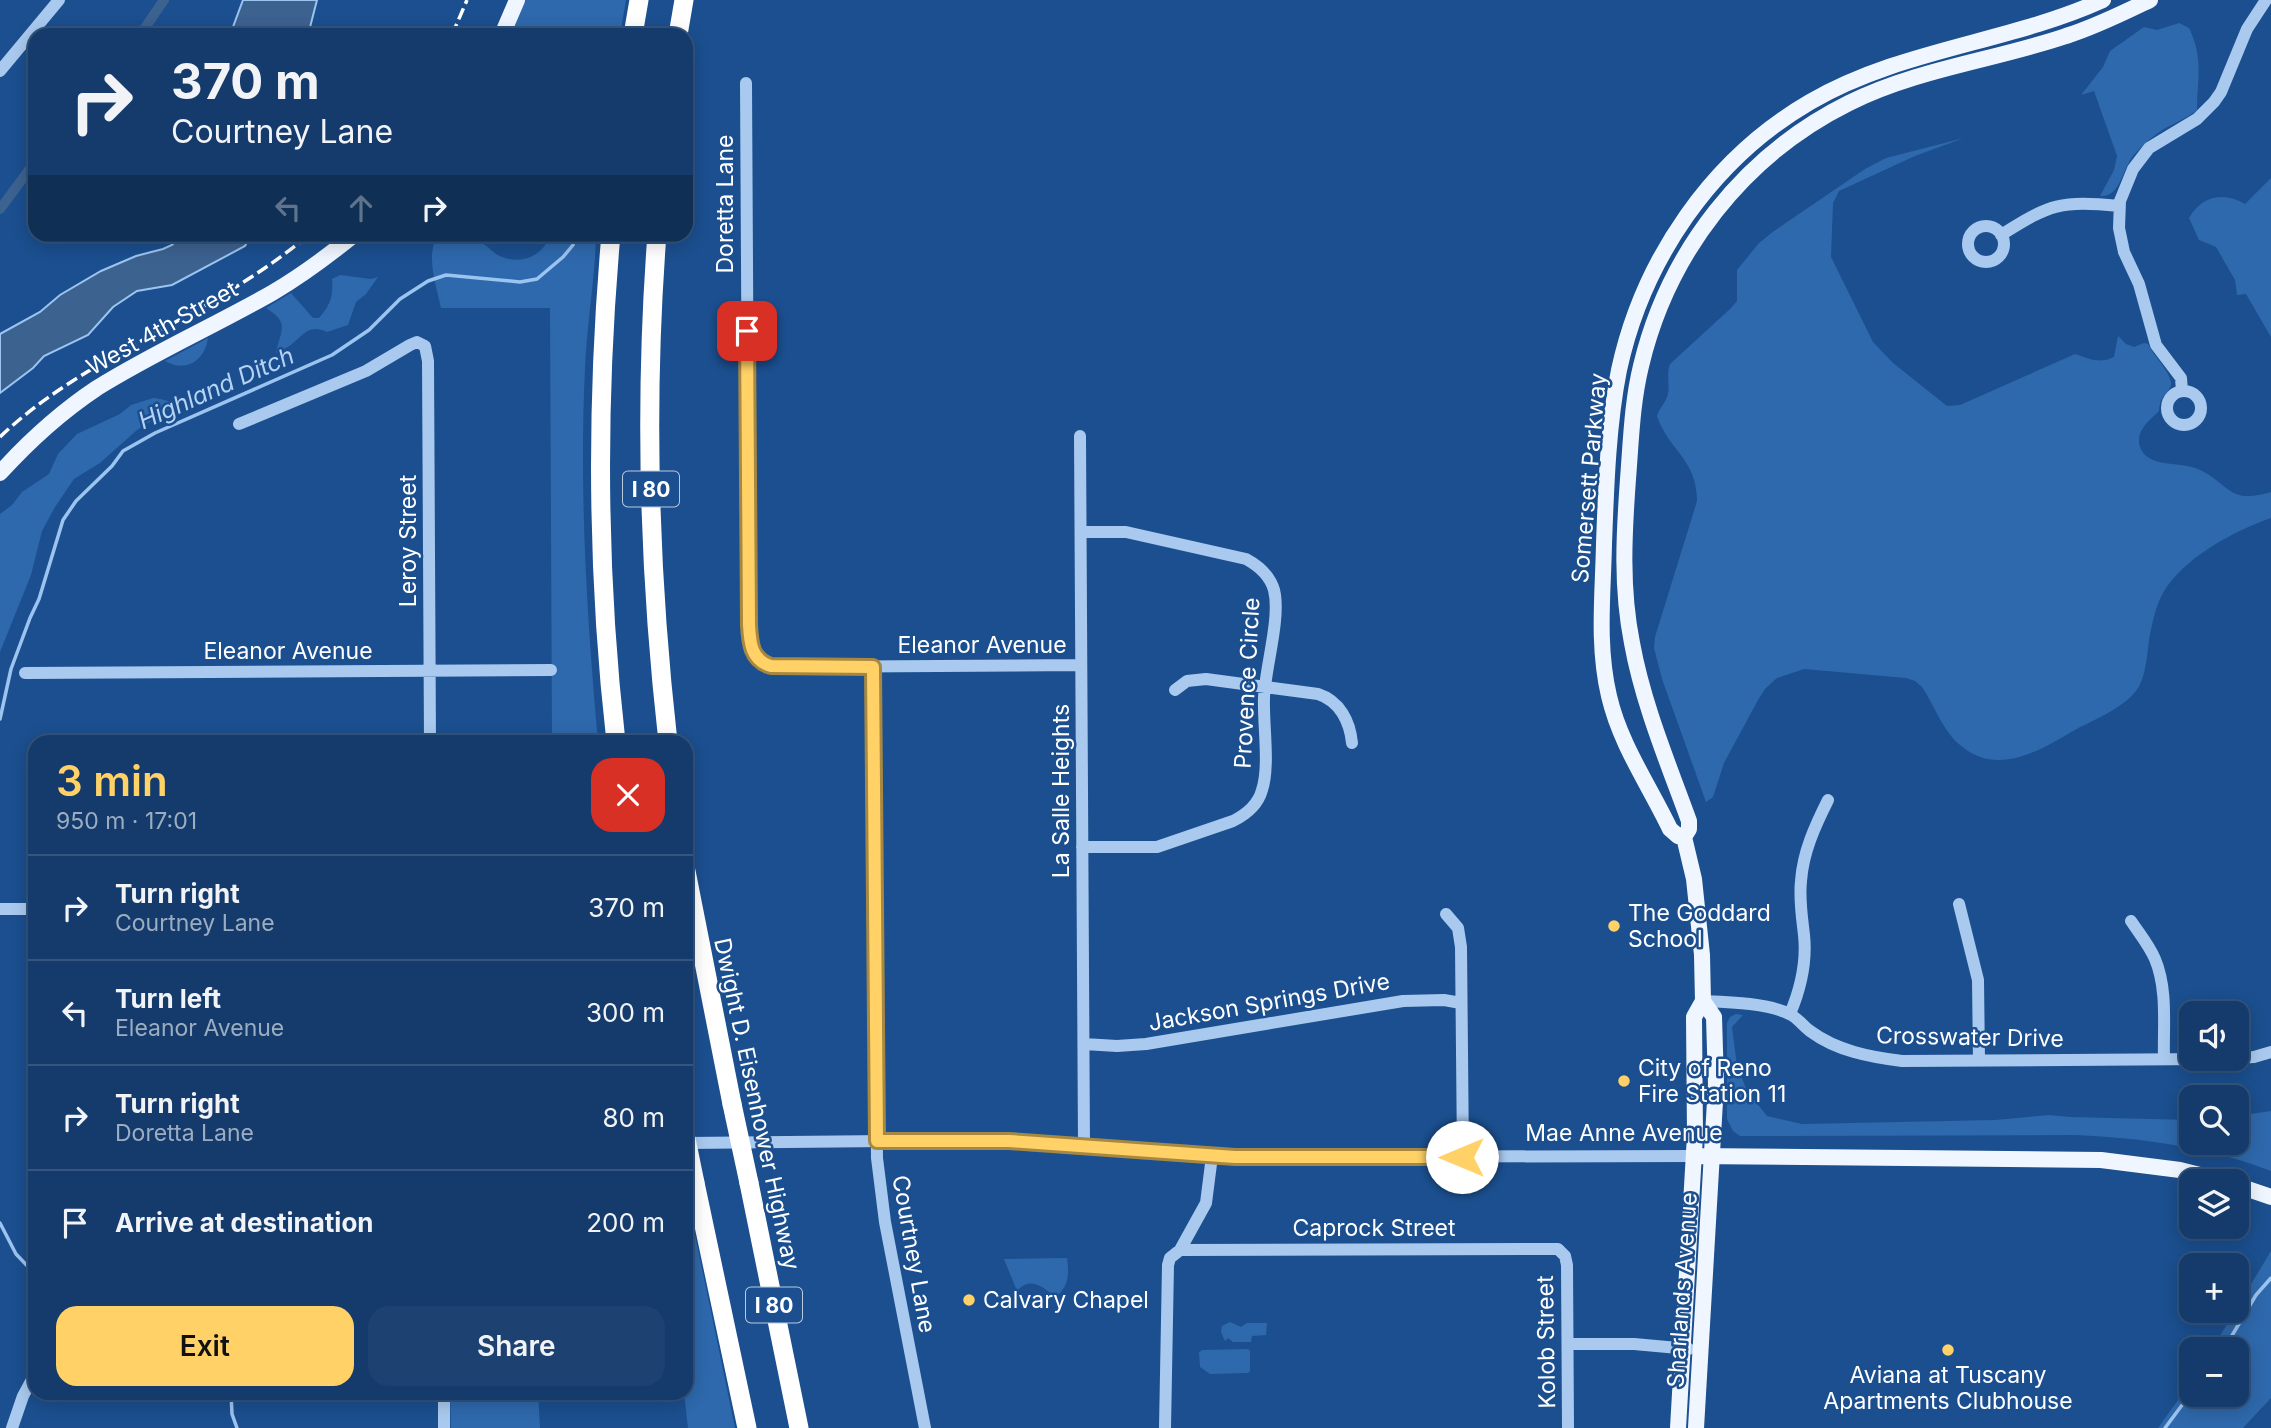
<!DOCTYPE html>
<html lang="en">
<head>
<meta charset="utf-8">
<style>
	body { margin:0; font-family:Inter,sans-serif; background:#1d4271; color:#f1f3f6; height:100vh; display:flex; flex-direction:column; font-size:26px; white-space:nowrap }
	* { box-sizing:border-box; margin:0 }
	p { font-size:23px; color:#9dadc1 }
	.icon { flex:none; width:38px; height:38px; fill:none; stroke:currentColor; stroke-width:2; stroke-linecap:round; stroke-linejoin:round }
	.map { position:relative; flex:1; overflow:hidden }
	.side { position:absolute; left:28px; top:735px; width:665px; height:665px; display:flex; flex-direction:column; background:#143b6b; border-radius:21px; box-shadow:0 4px 18px #0003,0 0 0 2px #33557e }
	.side>* { flex:none }
	.guide { position:absolute; left:28px; top:28px; width:665px; height:214px; border-radius:21px; box-shadow:0 4px 18px #0003,0 0 0 2px #33557e; background:#143b6b; color:#f1f3f6; overflow:hidden }
	.buttons { position:absolute; left:2179px; top:1001px; display:grid; gap:14px }
	.buttons a { display:grid; place-items:center; width:70px; height:70px; border-radius:14px; background:#143b6b; box-shadow:0 4px 18px #0003,0 0 0 2px #33557e; font-size:35px }
	.pin { position:absolute; display:grid; place-items:center; width:60px; height:60px; color:#fff; margin:-30px; border-radius:14px; box-shadow:0 4px 10px #0006 }
	.me { position:absolute; width:77px; margin:-38px; rotate:270deg; stroke-linejoin:round; filter:drop-shadow(0 0 5px #0008) }
	.turn { display:flex; align-items:center; gap:24px; height:147px; padding:0 28px; font-size:32px }
	.turn .icon { width:91px; height:91px; stroke-width:2.5 }
	.turn b { display:block; font-size:49px; line-height:60px }
	.lanes { display:flex; align-items:center; height:66px; padding:0 28px; background:#0003; justify-content:center; gap:35px; direction:ltr }
	.lanes .off { opacity:.35 }
	.round { display:grid; place-items:center; flex:none; width:74px; height:74px; border-radius:21px; background:#1d4271 }
	.head { display:flex; align-items:center; justify-content:space-between; height:119px; padding:0 28px }
	h1 { font-size:42px; font-weight:600; line-height:52px; color:#ffd166 }
	.primary-button { display:flex; gap:14px; margin-top:auto; padding:14px 28px }
	.primary-button a { flex:1; height:80px; border-radius:21px; background:#ffd166; color:#111; font-size:28px; font-weight:600; line-height:80px; text-align:center }
	.primary-button a+a { background:#1d4271; color:#f1f3f6 }
	ul { padding:0; list-style:none }
	li { display:flex; align-items:center; gap:21px; height:105px; padding:0 28px; border-top:2px solid #33557e }
	li div { flex:1 }
	li b { display:block; font-size:26px }
	li em { font-style:normal }
	.map>svg:first-child { display:block }
	.green { fill:#2e69ad }
	.water { fill:#3c6290; stroke:#9cc4f0; stroke-width:2 }
	.lines { fill:none; stroke-linecap:round; stroke-linejoin:round }
	.stream { stroke:#9cc4f0; stroke-width:3.5 }
	.canal { stroke:#3c6290; stroke-width:10 }
	.minor { stroke:#a9c9ee; stroke-width:12 }
	.major { stroke:#f0f6ff; stroke-width:16 }
	.highway { stroke:#fff; stroke-width:19 }
	.rail { stroke:#fff; stroke-width:3.5; stroke-dasharray:12 5; stroke-linecap:butt }
	.highway-bridge { stroke:#fff; stroke-width:19 }
	.route-casing { stroke:#a68842; stroke-width:18 }
	.route { stroke:#ffd166; stroke-width:12 }
	.poi-dot { fill:#ffd166; stroke:#1b4f8f; stroke-width:2.5 }
	.labels { text-anchor:middle; dominant-baseline:central; stroke-width:5; stroke-linejoin:round; paint-order:stroke }
	.shield { fill:#1b4f8f; stroke:#bbcadd; stroke-width:2 }
	.shield-label { font-size:21px; font-weight:bold; fill:#fff }
	.street-label { font-size:23px; fill:#fff; stroke:#1b4f8f }
	.poi-label { font-size:23px; fill:#fff; stroke:#1b4f8f; text-anchor:start }
	.water-label { font-size:24px; font-style:italic; fill:#b5d3f5; stroke:#1b4f8f }
</style>
</head>
<body>
<div class="map">
<svg width="2271" height="1428" viewBox="0 0 2271 1428">
	<rect width="100%" height="100%" fill="#1b4f8f"/>
	<path class="green" d="M525,0H626L620,35H511Z
		M2179,23L2189,28C2204,59 2197,78 2197,110C2185,120 2170,124 2158,133C2149,139 2140,148 2133,156C2122,170 2120,198 2100,196L2114,170L2117,156L2094,91L2081,95L2103,67L2110,51L2144,27L2157,30Z
		M1964,138L1915,156L1839,191L1833,203L1831,257L1873,342L1893,363L1947,406L1960,405L2075,354C2090,359 2099,364 2114,357L2118,336L2126,344L2134,347L2144,343L2148,344C2153,355 2173,375 2171,385C2168,395 2160,394 2159,411C2149,421 2135,431 2140,447C2148,469 2181,461 2198,469C2231,484 2227,505 2271,492V518C2234,531 2183,558 2163,593C2156,605 2153,621 2150,634C2147,651 2147,677 2136,691C2122,709 2093,720 2073,731C2039,751 1997,777 1960,745C1943,731 1934,705 1922,687L1915,681L1906,678L1804,669L1777,678L1765,689L1758,700L1724,763L1713,797L1706,802L1662,679L1654,648L1655,637L1697,501C1697,459 1669,451 1657,416C1659,408 1666,403 1668,394C1670,383 1666,375 1670,364L1730,309L1737,301V270L1759,243L1774,231L1865,169L1886,158Z
		M2271,178V337L2246,294L2237,295L2235,280L2216,247L2199,240L2189,218C2201,196 2224,191 2245,204Z
		M550,235H596C595,279 587,323 585,368C579,492 587,618 598,742H552L550,308H441C437,289 427,260 435,241C448,239 467,238 479,242C487,244 493,254 502,257C523,265 544,255 550,235Z
		M340,275L371,279L378,277L366,294L356,302L348,325L327,332C310,324 304,334 292,344C287,348 281,350 276,353C280,331 291,323 266,308L291,293L313,318H319C331,304 333,297 332,279Z
		M208,338C205,361 185,373 165,361Z
		M153,398C161,398 169,403 177,402L166,412L137,430L100,463L74,479L55,507L42,531L31,575L0,652V514L12,505L22,492L49,474L58,454L77,434L120,414L131,405Z
		M1736,1014L1743,1015L1732,1027L1737,1066L1747,1091L1767,1116L1802,1124L1995,1120L2049,1115L2070,1117L2191,1120V1143H2236L2237,1116L2271,1111V1171C2210,1147 2142,1138 2076,1135L1740,1136L1733,1131L1727,1119V1023L1730,1017Z
		M686,1191L735,1428H688L684,1393Z
		M2271,1251V1398L2243,1428H2158L2191,1382V1395H2236V1349H2212Z
		M1067,1258C1069,1272 1069,1284 1059,1294L1053,1295C1041,1285 1029,1277 1017,1291L1004,1259Z
		M1230,1322L1241,1327L1247,1323H1267L1266,1335L1252,1336L1251,1342H1233L1228,1338L1225,1341L1221,1332L1222,1326Z
		M1248,1349L1250,1351V1371L1248,1373L1210,1374L1200,1367L1199,1352L1202,1350Z
		M450,1393H538L540,1428H451Z"/>
	<path class="water" d="M243,0H317L308,35H230Z
		M182,235H251L245,246L172,285L137,291L113,307L88,335L44,356L33,368L0,393V334L40,312L60,295L101,271L136,256L163,249L172,245Z"/>
	<g class="lines">
		<path class="stream" d="M0,719L11,669L30,618L39,599L63,520L76,501L112,466L123,451L155,433L332,355L369,330L400,299L428,281L446,275L520,282L537,279L563,257L573,245L574,234
			M0,1223L16,1254L35,1274
			M2224,1349L2256,1295L2271,1278
			M231,1393L232,1414L237,1428
			M2165,1428L2191,1393"/>
		<path class="canal" d="M140,35L164,0
			M0,209L35,162"/>
		<path class="minor" d="M0,71L59,0
			M746,83L749,625C750,649 752,664 780,667L1081,665
			M1968 244a18 18 0 1 1 36 0a18 18 0 1 1-36 0Z
			M2001,235C2050,204 2061,200 2119,206
			M2167 408a17 17 0 1 1 34 0a17 17 0 1 1-34 0Z
			M2182,391L2181,378L2156,345L2139,284L2124,252L2119,228L2120,201L2133,169L2149,148L2197,119L2214,102L2221,92L2247,29L2266,0
			M239,424L366,371L410,345L417,342L425,346L428,361L430,742
			M1080,436L1084,1146
			M1081,532H1126L1246,559C1259,566 1270,576 1274,590C1281,618 1265,668 1264,698C1263,725 1270,766 1262,790C1258,805 1247,814 1233,821L1157,847H1082
			M873,667L877,1158L885,1222L925,1428
			M25,673L551,670
			M1175,690L1187,681L1206,679L1318,694C1340,701 1350,722 1352,743
			M1959,904L1978,980L1979,1061
			M0,909H35
			M1446,914L1458,928L1461,947L1463,1157
			M2131,921C2139,933 2149,945 2155,959C2168,990 2163,1027 2164,1059
			M1703,1001C1727,1002 1768,1003 1789,1014C1797,1017 1803,1026 1810,1031C1837,1051 1870,1057 1902,1061L2207,1059
			M1790,1014C1801,988 1807,963 1804,935C1802,917 1799,900 1801,881C1803,852 1815,826 1828,800
			M1084,1044L1117,1046L1146,1044L1403,1001L1444,1000L1461,1003
			M2236,1058L2254,1057L2271,1052
			M686,1143L986,1140L1245,1157L1694,1156
			M1180,1250L1558,1249L1565,1256L1567,1265L1568,1428
			M1568,1344H1634L1689,1349
			M444,1393V1428
			M12,1428L23,1396L35,1374
			M1165,1428L1168,1265L1170,1258L1180,1250L1206,1203L1212,1156"/>
		<path class="major" d="M502,35L517,0
			M0,473C29,441 61,412 97,388C153,353 214,326 272,293C301,276 328,256 355,234
			M1684,837L1689,829V821C1668,763 1643,704 1632,643C1621,588 1624,534 1628,479C1631,441 1632,403 1641,366C1668,252 1744,155 1849,103C1917,69 1995,60 2066,36C2095,27 2123,13 2150,0
			M1684,837L1678,836L1670,829C1649,785 1620,744 1609,696C1597,645 1603,595 1604,544C1606,488 1608,425 1619,370C1643,259 1712,159 1810,102C1901,49 2008,43 2103,0
			M1694,1156L2101,1160L2180,1170L2224,1181
			M2236,1185L2271,1197
			M1678,1428L1695,1135L1694,1017L1703,1001L1702,955L1694,879L1684,837
			M1696,1428L1716,1084L1714,1017L1703,1001"/>
		<path class="highway" d="M633,35L639,0
			M678,35L684,0
			M611,234C596,402 597,575 616,742
			M657,234C644,403 649,574 668,742
			M686,871L732,1104
			M695,1183L747,1428
			M749,1183L799,1428"/>
		<path class="rail" d="M452,35L467,0
			M0,437C50,389 111,358 170,325C219,298 267,270 310,234"/>
		<path class="highway-bridge" d="M732,1104L749,1183
			M686,1139L695,1183"/>
	</g>
	<g class="lines">
		<g class="route-casing">
			<path id="route" d="M747,331L749,625C750,643 751,660 771,666L873,667L877,1141H1009L1235,1157H1462"/>
		</g>
		<use href="#route" class="route"/>
	</g>
	<g class="poi-dot">
		<circle cx="1614" cy="926" r="7"/>
		<circle cx="1624" cy="1081" r="7"/>
		<circle cx="969" cy="1300" r="7"/>
		<circle cx="1948" cy="1350" r="7"/>
	</g>
	<g class="labels">
		<g class="shield">
			<rect x="623" y="471.5" width="56" height="35" rx="5"/>
			<rect x="746" y="1287.5" width="56" height="35" rx="5"/>
		</g>
		<g class="shield-label">
			<text x="651" y="489">I 80</text>
			<text x="774" y="1305">I 80</text>
		</g>
		<g class="street-label">
			<text transform="translate(725 204) rotate(-90)">Doretta Lane</text>
			<text transform="translate(162 328) rotate(-29)">West 4th Street</text>
			<text transform="translate(1589 478) rotate(-85)">Somersett Parkway</text>
			<text transform="translate(408 541) rotate(-90)">Leroy Street</text>
			<text x="982" y="645">Eleanor Avenue</text>
			<text x="288" y="651">Eleanor Avenue</text>
			<text transform="translate(1247 683) rotate(-87)">Provence Circle</text>
			<text transform="translate(1061 791) rotate(-90)">La Salle Heights</text>
			<text transform="translate(1269 1002) rotate(-10)">Jackson Springs Drive</text>
			<text transform="translate(1970 1037) rotate(1)">Crosswater Drive</text>
			<text transform="translate(757 1104) rotate(78)">Dwight D. Eisenhower Highway</text>
			<text x="1624" y="1133">Mae Anne Avenue</text>
			<text x="1374" y="1228">Caprock Street</text>
			<text transform="translate(914 1254) rotate(80)">Courtney Lane</text>
			<text transform="translate(1682 1290) rotate(-86)">Sharlands Avenue</text>
			<text transform="translate(1546 1342) rotate(-91)">Kolob Street</text>
		</g>
		<g class="poi-label">
			<text x="1628" y="913">The Goddard<tspan x="1628" dy="26">School</tspan></text>
			<text x="1638" y="1068">City of Reno<tspan x="1638" dy="26">Fire Station 11</tspan></text>
			<text x="983" y="1300">Calvary Chapel</text>
			<text x="1948" y="1375" text-anchor="middle">Aviana at Tuscany<tspan x="1948" dy="26">Apartments Clubhouse</tspan></text>
		</g>
		<g class="water-label">
			<text transform="translate(216 388) rotate(-24)">Highland Ditch</text>
		</g>
	</g>
</svg>
<div class="buttons">
<a><svg class="icon" aria-label="sound" viewBox="0 0 24 24"><path d="M4 9h4l5-4v14l-5-4H4zM17 9q2 3 0 6"/></svg></a>
<a><svg class="icon" aria-label="search" viewBox="0 0 24 24"><circle cx="10" cy="10" r="6"/><path d="M15 15l6 6"/></svg></a>
<a><svg class="icon" aria-label="layers" viewBox="0 0 24 24"><path d="M12 4l9 5-9 5-9-5zM3 14l9 5 9-5"/></svg></a>
<a>+</a>
<a>−</a>
</div>
<div class="pin" style="left:747px;top:331px;background:#d93025"><svg class="icon" aria-label="arrive" viewBox="0 0 24 24"><path d="M6 21V4h12l-3 4 3 4H6"/></svg></div>
<svg class="me" style="left:1462px;top:1157px" viewBox="-20 -20 40 40"><circle r="19" fill="#fff"/><path d="M0-13L10 11 0 6-10 11z" fill="#ffd166"/></svg>
<div class="guide">
<div class="turn"><svg class="icon" aria-label="right" viewBox="0 0 24 24"><path d="M7 20v-9h11M14 6l5 5-5 5"/></svg><div><b>370 m</b>Courtney Lane</div></div>
<div class="lanes"><svg class="icon off" aria-label="left" viewBox="0 0 24 24"><path d="M17 20v-9H6M10 6l-5 5 5 5"/></svg><svg class="icon off" aria-label="ahead" viewBox="0 0 24 24"><path d="M12 20V5M6 11l6-6 6 6"/></svg><svg class="icon" aria-label="right" viewBox="0 0 24 24"><path d="M7 20v-9h11M14 6l5 5-5 5"/></svg></div>
</div>
<section class="side">
<div class="head"><div><h1>3 min</h1><p>950 m · 17:01</p></div><a class="round" style="background:#d93025;color:#fff"><svg class="icon" aria-label="close" viewBox="0 0 24 24"><path d="M6 6l12 12M18 6L6 18"/></svg></a></div>
<ul>
<li><svg class="icon" aria-label="right" viewBox="0 0 24 24"><path d="M7 20v-9h11M14 6l5 5-5 5"/></svg><div><b>Turn right</b><p>Courtney Lane</p></div><em>370 m</em></li>
<li><svg class="icon" aria-label="left" viewBox="0 0 24 24"><path d="M17 20v-9H6M10 6l-5 5 5 5"/></svg><div><b>Turn left</b><p>Eleanor Avenue</p></div><em>300 m</em></li>
<li><svg class="icon" aria-label="right" viewBox="0 0 24 24"><path d="M7 20v-9h11M14 6l5 5-5 5"/></svg><div><b>Turn right</b><p>Doretta Lane</p></div><em>80 m</em></li>
<li><svg class="icon" aria-label="arrive" viewBox="0 0 24 24"><path d="M6 21V4h12l-3 4 3 4H6"/></svg><div><b>Arrive at destination</b></div><em>200 m</em></li>
</ul>
<div class="primary-button"><a>Exit</a><a>Share</a></div>
</section>
</div>
</body>
</html>
